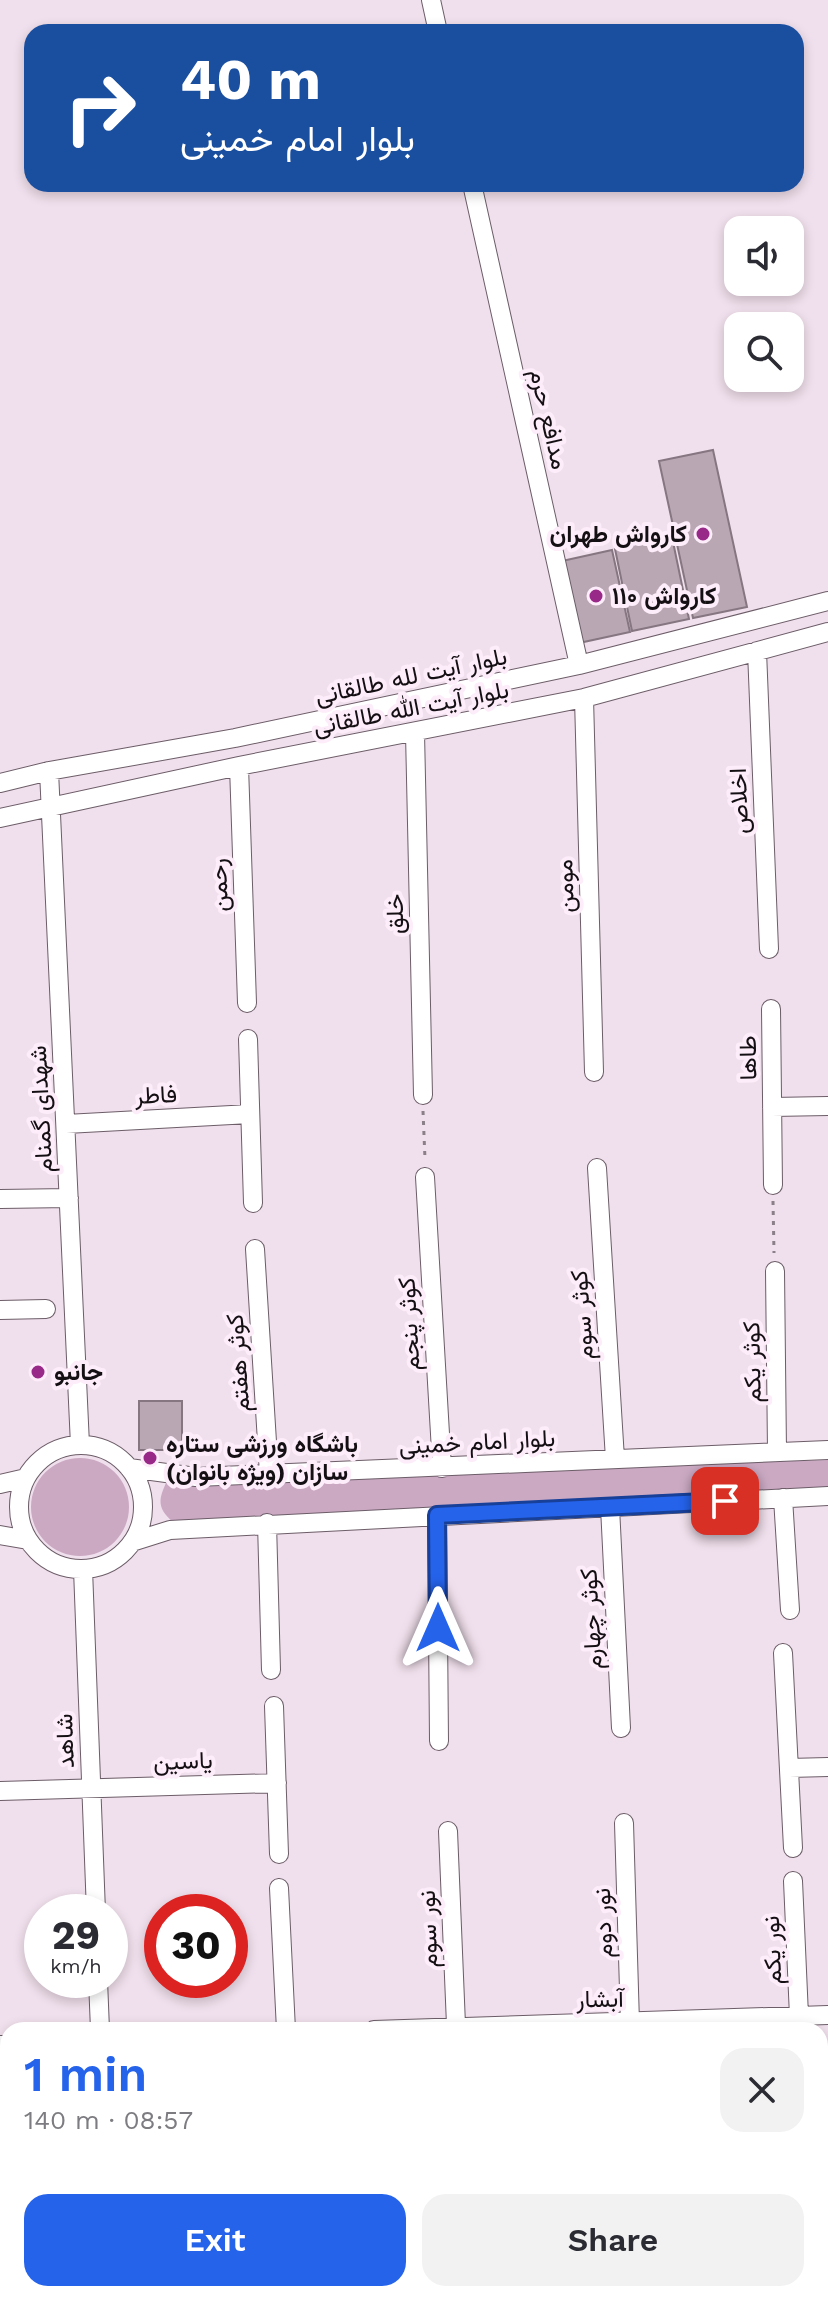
<!DOCTYPE html>
<html lang="en">
<head>
<meta charset="utf-8">
<style>
	body { margin:0; font-family:"Work Sans",Vazirmatn,sans-serif; background:#f2f2f3; color:#2b2b33; height:100vh; display:flex; flex-direction:column; font-size:30px; white-space:nowrap }
	* { box-sizing:border-box; margin:0 }
	p { font-size:26px; color:#7c7c81 }
	.icon { flex:none; width:44px; height:44px; fill:none; stroke:currentColor; stroke-width:2; stroke-linecap:round; stroke-linejoin:round }
	.map { position:relative; flex:1; overflow:hidden }
	.details { position:absolute; left:0px; top:2022px; width:828px; height:280px; display:flex; flex-direction:column; background:#fff; border-radius:24px 24px 0 0; box-shadow:0 4px 12px #0003 }
	.details>* { flex:none }
	.banner { position:absolute; left:24px; top:24px; width:780px; height:168px; border-radius:24px; box-shadow:0 4px 12px #0003; background:#1a4fa0; color:#fff; overflow:hidden }
	.controls { position:absolute; left:724px; top:216px; display:grid; gap:16px }
	.controls a { display:grid; place-items:center; width:80px; height:80px; border-radius:16px; background:#fff; box-shadow:0 4px 12px #0003; font-size:40px }
	.speed { position:absolute; left:24px; top:1894px; display:flex; gap:16px; font-size:40px; font-weight:700; text-align:center }
	.speed>* { display:grid; place-content:center; width:104px; height:104px; border-radius:50%; background:#fff; box-shadow:0 4px 12px #0003; line-height:1 }
	.speed small { font-size:20px; font-weight:400 }
	.speed .limit { border:12px solid #d22; background:#fff; color:#111 }
	.pin { position:absolute; display:grid; place-items:center; width:68px; height:68px; color:#fff; margin:-34px; border-radius:16px; box-shadow:0 4px 12px #0006 }
	.me { position:absolute; width:88px; margin:-44px; rotate:0deg; stroke-linejoin:round; filter:drop-shadow(0 0 6px #0008) }
	.turn { display:flex; align-items:center; gap:28px; height:168px; padding:0 24px; font-size:36px }
	.turn .icon { width:104px; height:104px; stroke-width:2.5 }
	.turn b { display:block; font-size:56px; line-height:68px }
	.round { display:grid; place-items:center; flex:none; width:84px; height:84px; border-radius:24px; background:#f2f2f3 }
	.summary { display:flex; align-items:center; justify-content:space-between; height:136px; padding:0 24px }
	h1 { font-size:48px; font-weight:600; line-height:60px; color:#2563eb }
	.action { display:flex; gap:16px; margin-top:auto; padding:16px 24px }
	.action a { flex:1; height:92px; border-radius:24px; background:#2563eb; color:#fff; font-size:32px; font-weight:600; line-height:92px; text-align:center }
	.action a+a { background:#f2f2f3; color:#2b2b33 }
	.map>svg:first-child { display:block }
	.green { fill:#cba9c3 }
	.building { fill:#b9a8b4; stroke:#867682; stroke-width:2 }
	.lines { fill:none; stroke-linecap:round; stroke-linejoin:round }
	.minor-casing { stroke:#6c5d68; stroke-width:20 }
	.path { stroke:#8b8089; stroke-width:3; stroke-dasharray:4 6; stroke-linecap:butt }
	.minor { stroke:#fff; stroke-width:18 }
	.route-casing { stroke:#184099; stroke-width:20 }
	.route { stroke:#2563eb; stroke-width:14 }
	.poi-dot { fill:#982988; stroke:#fdecf9; stroke-width:3 }
	.labels { text-anchor:middle; dominant-baseline:central; stroke-width:8; stroke-linejoin:round; paint-order:stroke }
	.street-label { font-size:24px; fill:#140f13; stroke:#fdecf9 }
	.poi-label { font-size:24px; font-weight:bold; fill:#140f13; stroke:#fdecf9; text-anchor:start }
</style>
</head>
<body>
<div class="map">
<svg width="828" height="2302" viewBox="0 0 828 2302">
	<rect width="100%" height="100%" fill="#f0dfec"/>
	<path class="green" d="M31 1507a49 49 0 1 1 98 0a49 49 0 1 1-98 0Z
		M828,1460V1487L173,1522C157,1508 158,1500 167,1481Z
		M8,2180V2294H725V2302H0V2181Z"/>
	<path class="building" d="M713,450L747,607L693,618L659,461Z
		M672,537L689,619L632,631L615,549Z
		M612,550L630,632L579,643L562,561Z
		M139,1401H182V1450H139Z"/>
	<g class="lines">
		<g class="minor-casing">
			<path id="minor" d="M431,0L438,32
				M472,184L579,665
				M757,651L769,949
				M584,698L594,1072
				M415,733L423,1095
				M239,766L247,1003
				M49,771L80,1445
				M0,783L49,771L235,738L579,665L828,601
				M0,818L239,766L584,698L828,632
				M771,1009L773,1185
				M248,1039L253,1203
				M772,1107L828,1106
				M66,1124L250,1114
				M597,1168L615,1459
				M425,1177L442,1468
				M0,1199L69,1198
				M255,1249L269,1474
				M775,1271L777,1452
				M0,1310L46,1309
				M19 1507a62 62 0 1 1 124 0a62 62 0 1 1-124 0Z
				M129,1468L196,1477L828,1450
				M0,1484L26,1478
				M783,1498L790,1610
				M610,1507L621,1728
				M437,1515L439,1741
				M267,1523L271,1670
				M0,1535L28,1540
				M132,1542L170,1530L828,1496
				M83,1569L96,1912
				M783,1653L793,1848
				M274,1706L279,1854
				M789,1768L828,1767
				M0,1791L277,1783
				M624,1823L630,2023
				M448,1831L456,2025
				M793,1881L799,2016
				M279,1888L286,2030
				M98,1980L100,2030
				M374,2030L828,2015
				M0,2045H8
				M820,2116H828
				M0,2138H8
				M123,2294V2302
				M510,2294V2302"/>
		</g>
		<path class="path" d="M423,1111L425,1159
			M773,1201L774,1253
			M820,2077H828
			M0,2101L8,2100"/>
		<use href="#minor" class="minor"/>
	</g>
	<g class="lines">
		<g class="route-casing">
			<path id="route" d="M438,1628L437,1515L725,1501"/>
		</g>
		<use href="#route" class="route"/>
	</g>
	<g class="poi-dot">
		<circle cx="703" cy="534" r="8"/>
		<circle cx="596" cy="596" r="8"/>
		<circle cx="38" cy="1372" r="8"/>
		<circle cx="150" cy="1458" r="8"/>
	</g>
	<g class="labels">
		<g class="street-label">
			<text transform="translate(549 419) rotate(77)">مدافع حرم</text>
			<text transform="translate(411 676) rotate(-12)">بلوار آیت لله طالقانی</text>
			<text transform="translate(411 708) rotate(-11)">بلوار آیت الله طالقانی</text>
			<text transform="translate(739 801) rotate(-92)">اخلاص</text>
			<text transform="translate(219 885) rotate(-92)">رحمن</text>
			<text transform="translate(565 886) rotate(-92)">مومن</text>
			<text transform="translate(395 914) rotate(-91)">خلق</text>
			<text transform="translate(748 1058) rotate(-91)">طاها</text>
			<text transform="translate(156 1095) rotate(-3)">فاطر</text>
			<text transform="translate(41 1109) rotate(-93)">شهدای گمنام</text>
			<text transform="translate(582 1315) rotate(-94)">کوثر سوم</text>
			<text transform="translate(409 1324) rotate(-93)">کوثر پنجم</text>
			<text transform="translate(752 1362) rotate(-91)">کوثر یکم</text>
			<text transform="translate(238 1363) rotate(-94)">کوثر هفتم</text>
			<text transform="translate(477 1442) rotate(-3)">بلوار امام خمینی</text>
			<text transform="translate(591 1619) rotate(-93)">کوثر چهارم</text>
			<text transform="translate(65 1741) rotate(-92)">شاهد</text>
			<text transform="translate(183 1761) rotate(-2)">یاسین</text>
			<text transform="translate(603 1923) rotate(-92)">نور دوم</text>
			<text transform="translate(428 1929) rotate(-92)">نور سوم</text>
			<text transform="translate(772 1950) rotate(-92)">نور یکم</text>
			<text transform="translate(600 1999) rotate(-1)">آبشار</text>
		</g>
		<g class="poi-label">
			<text x="687" y="534" text-anchor="end">کارواش طهران</text>
			<text x="612" y="596">کارواش ۱۱۰</text>
			<text x="54" y="1372">جانبو</text>
			<text x="166" y="1444">باشگاه ورزشی ستاره<tspan x="166" dy="28">سازان (ویژه بانوان)</tspan></text>
		</g>
	</g>
</svg>
<div class="controls">
<a><svg class="icon" aria-label="sound" viewBox="0 0 24 24"><path d="M4 9h4l5-4v14l-5-4H4zM17 9q2 3 0 6"/></svg></a>
<a><svg class="icon" aria-label="search" viewBox="0 0 24 24"><circle cx="10" cy="10" r="6"/><path d="M15 15l6 6"/></svg></a>
</div>
<div class="speed"><div>29<small>km/h</small></div><div class="limit">30</div></div>
<div class="pin" style="left:725px;top:1501px;background:#d93025"><svg class="icon" aria-label="arrive" viewBox="0 0 24 24"><path d="M6 21V4h12l-3 4 3 4H6"/></svg></div>
<svg class="me" style="left:438px;top:1628px" viewBox="-20 -20 40 40"><path d="M0-17L14 15 0 8-14 15z" fill="#2563eb" stroke="#fff" stroke-width="4"/></svg>
<div class="banner">
<div class="turn"><svg class="icon" aria-label="right" viewBox="0 0 24 24"><path d="M7 20v-9h11M14 6l5 5-5 5"/></svg><div><b>40 m</b>بلوار امام خمینی</div></div>
</div>
<section class="details">
<div class="summary"><div><h1>1 min</h1><p>140 m · 08:57</p></div><a class="round"><svg class="icon" aria-label="close" viewBox="0 0 24 24"><path d="M6 6l12 12M18 6L6 18"/></svg></a></div>
<div class="action"><a>Exit</a><a>Share</a></div>
</section>
</div>
</body>
</html>
